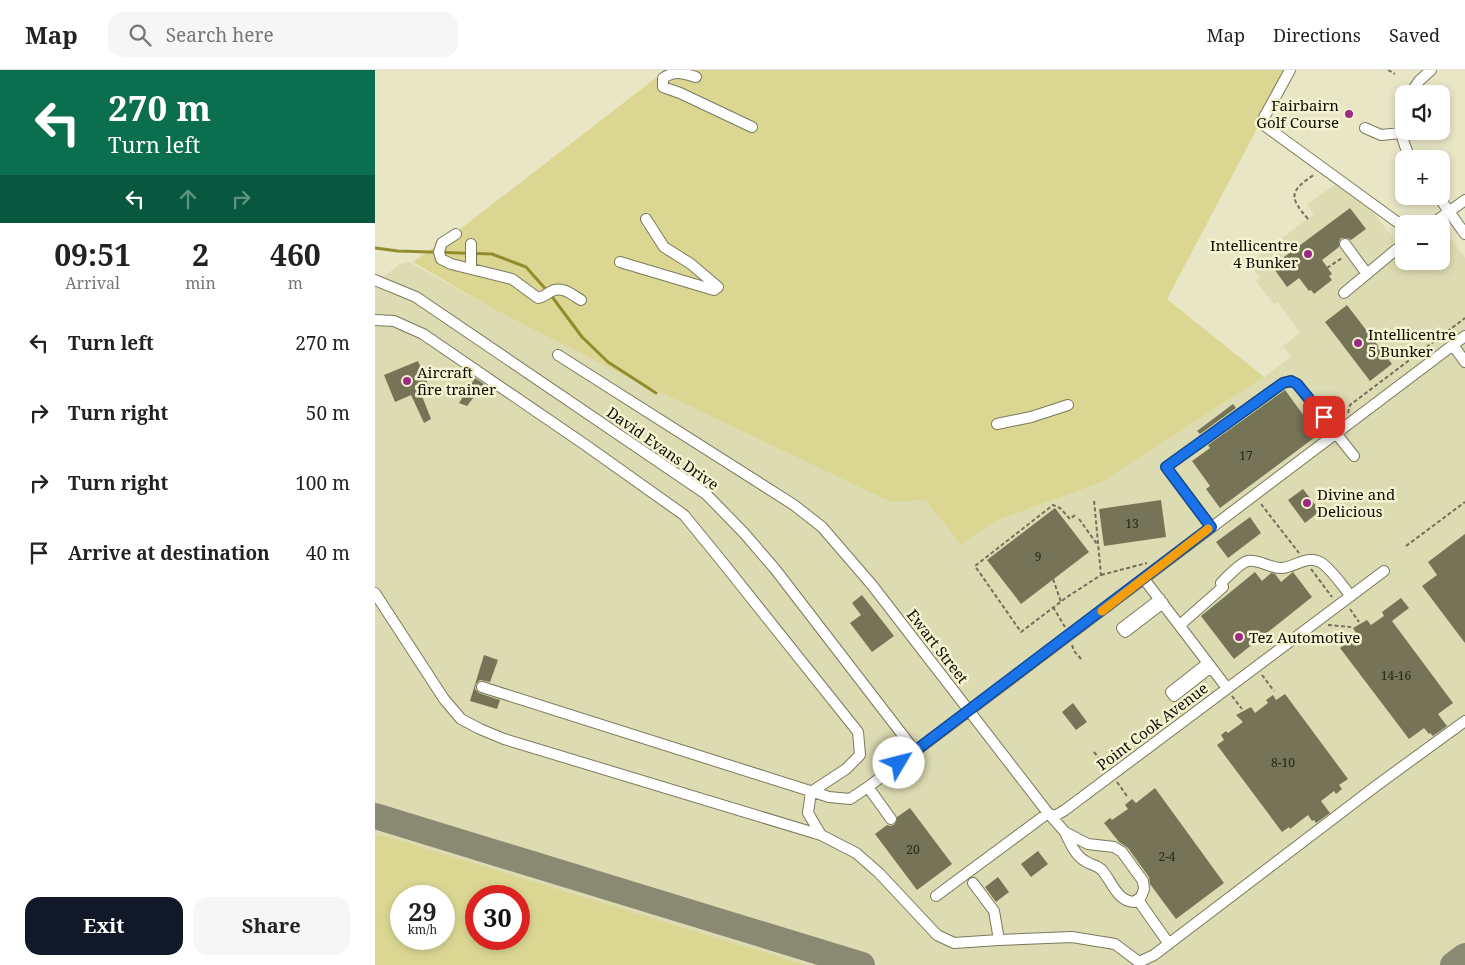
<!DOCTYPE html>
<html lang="en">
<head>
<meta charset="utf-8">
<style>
	body { margin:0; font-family:"Noto Serif",serif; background:#f6f6f6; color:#222; height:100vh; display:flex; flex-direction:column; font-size:19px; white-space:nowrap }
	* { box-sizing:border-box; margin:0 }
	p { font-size:16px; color:#767676 }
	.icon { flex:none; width:28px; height:28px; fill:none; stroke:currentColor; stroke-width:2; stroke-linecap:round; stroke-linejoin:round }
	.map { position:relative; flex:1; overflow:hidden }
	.drawer { display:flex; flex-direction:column; background:#fff; width:375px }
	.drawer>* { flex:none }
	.top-card { background:#0b6e4f; color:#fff; overflow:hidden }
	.tools { position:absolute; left:1020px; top:15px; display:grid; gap:10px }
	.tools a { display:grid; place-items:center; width:55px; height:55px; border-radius:10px; background:#fff; box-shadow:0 2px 8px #0003; font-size:25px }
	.speed { position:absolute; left:15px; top:815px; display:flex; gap:10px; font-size:25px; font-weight:700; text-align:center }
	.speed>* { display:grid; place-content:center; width:65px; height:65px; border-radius:50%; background:#fff; box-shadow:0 2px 8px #0003; line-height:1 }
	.speed small { font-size:12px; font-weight:400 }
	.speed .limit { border:8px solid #d22; background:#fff; color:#111 }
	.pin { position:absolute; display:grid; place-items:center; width:42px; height:42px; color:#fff; margin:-21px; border-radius:10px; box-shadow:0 2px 8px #0006 }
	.me { position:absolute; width:55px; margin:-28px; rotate:53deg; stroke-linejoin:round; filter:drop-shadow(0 0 4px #0008) }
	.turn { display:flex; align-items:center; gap:18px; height:105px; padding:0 25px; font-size:22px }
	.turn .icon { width:65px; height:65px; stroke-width:2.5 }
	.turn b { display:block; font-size:35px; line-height:42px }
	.lanes { display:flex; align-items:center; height:48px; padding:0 25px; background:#0003; justify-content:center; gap:25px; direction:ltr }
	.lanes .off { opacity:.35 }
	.eta { display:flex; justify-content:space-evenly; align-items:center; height:85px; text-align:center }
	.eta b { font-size:30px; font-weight:700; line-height:35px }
	.button { display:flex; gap:10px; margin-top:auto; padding:10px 25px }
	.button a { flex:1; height:58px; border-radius:15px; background:#111827; color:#fff; font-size:20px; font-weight:700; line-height:58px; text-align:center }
	.button a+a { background:#f6f6f6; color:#222 }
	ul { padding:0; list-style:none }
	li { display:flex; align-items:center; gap:15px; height:70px; padding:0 25px }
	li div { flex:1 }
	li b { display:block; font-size:19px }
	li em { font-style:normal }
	header { display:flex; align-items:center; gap:30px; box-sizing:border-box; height:70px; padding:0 25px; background:#fff; border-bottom:1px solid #e0e0e0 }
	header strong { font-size:24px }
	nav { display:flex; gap:28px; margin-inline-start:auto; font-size:18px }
	.search { width:350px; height:45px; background:#f6f6f6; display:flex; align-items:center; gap:12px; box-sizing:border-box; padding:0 18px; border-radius:15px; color:#767676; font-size:19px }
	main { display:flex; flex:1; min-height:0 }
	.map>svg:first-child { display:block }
	.built { fill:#dddbb2; fill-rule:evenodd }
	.green { fill:#dbd793; fill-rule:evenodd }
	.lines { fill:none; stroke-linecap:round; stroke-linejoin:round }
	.stream { stroke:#938c2d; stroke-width:3 }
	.taxiway { stroke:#8a8972; stroke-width:26 }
	.building { fill:#767456 }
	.minor-casing { stroke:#7b795b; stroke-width:12 }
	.path { stroke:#71705b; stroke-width:2; stroke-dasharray:4 2.5; stroke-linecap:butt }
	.minor { stroke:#fff; stroke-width:10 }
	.route-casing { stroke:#114b97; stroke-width:12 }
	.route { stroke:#1a73e8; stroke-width:9 }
	.slow { stroke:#f59e0b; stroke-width:9 }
	.poi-dot { fill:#9d2984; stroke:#f5f3d2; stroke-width:2 }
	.labels { text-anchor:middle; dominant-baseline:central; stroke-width:5; stroke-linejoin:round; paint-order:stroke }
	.number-label { font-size:12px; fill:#282718 }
	.poi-label { font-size:15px; fill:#0e0d03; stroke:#f5f3d2; text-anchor:start }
	.street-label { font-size:15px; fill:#0e0d03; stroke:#f5f3d2 }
</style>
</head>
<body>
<header>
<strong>Map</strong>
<div class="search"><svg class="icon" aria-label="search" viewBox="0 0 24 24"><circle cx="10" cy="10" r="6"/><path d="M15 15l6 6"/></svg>Search here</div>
<nav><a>Map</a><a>Directions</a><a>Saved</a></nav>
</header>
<main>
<section class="drawer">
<div class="top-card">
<div class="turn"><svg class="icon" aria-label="left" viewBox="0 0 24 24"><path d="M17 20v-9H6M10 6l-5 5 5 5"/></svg><div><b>270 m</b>Turn left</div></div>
<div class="lanes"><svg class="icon" aria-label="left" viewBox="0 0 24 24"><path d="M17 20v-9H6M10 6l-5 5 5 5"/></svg><svg class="icon off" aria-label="ahead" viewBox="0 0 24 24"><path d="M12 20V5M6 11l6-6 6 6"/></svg><svg class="icon off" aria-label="right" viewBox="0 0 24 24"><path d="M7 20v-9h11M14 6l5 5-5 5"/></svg></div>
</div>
<div class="eta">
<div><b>09:51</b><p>Arrival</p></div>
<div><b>2</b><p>min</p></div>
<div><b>460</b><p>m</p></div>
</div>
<ul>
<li><svg class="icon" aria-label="left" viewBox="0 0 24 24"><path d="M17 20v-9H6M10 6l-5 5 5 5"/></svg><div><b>Turn left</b></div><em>270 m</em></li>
<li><svg class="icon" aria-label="right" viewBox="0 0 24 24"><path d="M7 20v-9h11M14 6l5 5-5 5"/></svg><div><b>Turn right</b></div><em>50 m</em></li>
<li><svg class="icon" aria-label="right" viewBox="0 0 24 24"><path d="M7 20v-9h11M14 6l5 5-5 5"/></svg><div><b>Turn right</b></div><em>100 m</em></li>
<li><svg class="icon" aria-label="arrive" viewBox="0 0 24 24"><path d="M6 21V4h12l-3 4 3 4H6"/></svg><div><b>Arrive at destination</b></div><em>40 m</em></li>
</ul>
<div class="button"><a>Exit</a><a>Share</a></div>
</section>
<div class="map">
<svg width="1090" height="895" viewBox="0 0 1090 895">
	<rect width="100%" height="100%" fill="#e8e6c5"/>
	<path class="built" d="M962,113L996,139L1020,171L1016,175L1025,186L1029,184V191H1066L1067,156L1090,188V895H0V213L25,194L34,192L113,236L516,431L550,430L586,475L620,451L725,413L889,307L916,287L908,276L925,263L903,232L899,234L881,211L885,208L874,193L939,144L932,135ZM26,826H69V869H26ZM101,826H144V869H101Z"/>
	<path class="green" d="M291,0H913L792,229L889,307L725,413L620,451L586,475L550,430L516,432L235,298L113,236L38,192L84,160Z
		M0,765L16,768L430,895H0ZM26,826H69V869H26ZM101,826H144V869H101Z"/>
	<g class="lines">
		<path class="stream" d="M0,178L23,181L117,184L151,197L175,224L207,267L233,292L281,323"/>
		<path class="taxiway" d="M0,746L487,895
			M1078,895L1090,886"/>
	</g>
	<path class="building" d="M975,138L991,159L976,170L972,168H966L964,172V177L947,190L957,204L954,206L957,210L939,224L936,220L934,221L924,208L912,217L897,196Z
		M972,235L1017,294L995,311L950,252Z
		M43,291L54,317L45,321L56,349L49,353L36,325L20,332L9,305Z
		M100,308L109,314L92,336L84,333Z
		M910,320L943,365L845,438L831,419L835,416L817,391L835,378L833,375Z
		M858,334L861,338L825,364L822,361Z
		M928,419L945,441L930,453L913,430Z
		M786,430L791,467L729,476L724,439Z
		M680,438L714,482L646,534L612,490Z
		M875,447L886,463L853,488L841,472Z
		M1090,464V573L1047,516L1062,505L1053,492Z
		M880,502L887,511L896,503L900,504L906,512L918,502L937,527L859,589L826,546Z
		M487,525L519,566L497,582L475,553L486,545L477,533Z
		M1026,528L1034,538L1017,551L1078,633L1063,644L1072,656L1058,666L1055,663L1054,664L1049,658L1034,669L965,578L982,565L978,558L992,550L996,555L1009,546L1007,542Z
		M109,585L123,590L115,612L105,610L101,614L100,619L104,623L125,630L122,639L95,631Z
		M910,624L973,709L964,715L967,719L961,724L959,721L946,731L955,743L941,753L939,750L937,751L933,745L915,759L914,757L907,762L842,675L849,670L846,665L851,661L853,663L868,652L861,645L876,637L880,643L893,633L891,630L898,625L901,630Z
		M698,633L712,652L701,660L687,642Z
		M780,718L849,813L801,849L775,814L774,807L753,778L744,772L729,753L735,748L737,750L753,739L750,735L757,729L761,733Z
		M535,738L577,794L542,820L500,764L512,755L516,756L520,754L522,747Z
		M663,781L673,794L656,807L646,794Z
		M623,807L634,822L621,832L610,817Z"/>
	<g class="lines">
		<g class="minor-casing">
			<path id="minor" d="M915,0L886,53L1029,157
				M321,7C307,3 301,0 288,8V17L305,23L377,57
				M1035,24L1044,11L1056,0
				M1029,36C1022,55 1027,72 1036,89
				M990,58L1006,65L1026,63
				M1063,126L1090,164
				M1057,154L1090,130
				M81,164L67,173L64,182L66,189L76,194L137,209L163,228C169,227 170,225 175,222C186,215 196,224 206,230
				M96,174V199
				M970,174L992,204
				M245,192L339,220L343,217L316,194L289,177L271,149
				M0,210L41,227L331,424L369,463L400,499L540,681
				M969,223L1029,173
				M0,250L19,251L48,264L209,374L309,445L345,489L483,662L485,685L471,699L436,722L433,743L446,765L481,783L504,803L562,865L579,873L624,870L619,841L598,813
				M1078,275L1090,292
				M183,285L419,435L447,457L497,515L673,743L690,762L703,769L713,774L739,777L747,782L768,811L769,819L766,827L759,832C742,831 737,812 727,800C722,795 716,795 710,791C700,785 695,773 690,762
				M622,354L656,347L693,335
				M836,457L791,397L908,313L916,311L922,314L979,386
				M769,509L852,618
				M0,523L69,629L86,649L105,659L129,669L446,765
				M785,529L747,558L750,562L788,533
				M805,555L848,517L846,513C852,507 866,492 873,491C884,489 896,499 907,498C921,497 931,485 945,492C955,497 968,517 976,526
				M833,593L796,622L799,626L836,597
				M107,617L454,727L475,729L493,717
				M516,749L493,717L1090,266
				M561,826L673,743L680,746L690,740L1009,501
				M763,830L794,874
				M624,870L697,867L740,874L764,892L779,885L1001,716L1090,651"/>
		</g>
		<path class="path" d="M1013,0L1020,4
			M933,149C913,126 915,121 940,104
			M952,198L967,188
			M973,343L975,335L1090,248
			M886,434L924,483
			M700,445L695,449L685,438L678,435L600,496L646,562L692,527L726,505L719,430
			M704,449L722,474
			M1031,476L1090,432
			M936,499L957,527
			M726,505L772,493
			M678,509L686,532
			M678,537L690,557
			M975,539L984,552
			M953,555L976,557
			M697,575L699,581L707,590
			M887,605L899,621
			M857,626L867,639
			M719,682L732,698
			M742,712L752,726"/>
		<use href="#minor" class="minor"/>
	</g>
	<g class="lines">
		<g class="route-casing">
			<path id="route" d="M524,693L836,457L791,397L908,313L916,311L922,314L949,347"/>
		</g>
		<use href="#route" class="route"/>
		<path class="slow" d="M727,541L833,459"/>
	</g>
	<g class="poi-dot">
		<circle cx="974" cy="44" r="5"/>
		<circle cx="933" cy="184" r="5"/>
		<circle cx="983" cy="273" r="5"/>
		<circle cx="32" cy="311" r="5"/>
		<circle cx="932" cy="433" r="5"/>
		<circle cx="864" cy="567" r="5"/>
	</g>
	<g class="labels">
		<g class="number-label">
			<text x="871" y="385">17</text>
			<text x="757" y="453">13</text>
			<text x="663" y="486">9</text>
			<text x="1021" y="605">14-16</text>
			<text x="908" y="692">8-10</text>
			<text x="538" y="779">20</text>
			<text x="792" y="786">2-4</text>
		</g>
		<g class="poi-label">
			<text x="964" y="35" text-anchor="end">Fairbairn<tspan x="964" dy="17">Golf Course</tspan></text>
			<text x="923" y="175" text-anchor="end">Intellicentre<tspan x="923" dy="17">4 Bunker</tspan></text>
			<text x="993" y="264">Intellicentre<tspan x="993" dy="17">5 Bunker</tspan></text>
			<text x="42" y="302">Aircraft<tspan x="42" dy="17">fire trainer</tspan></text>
			<text x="942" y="424">Divine and<tspan x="942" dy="17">Delicious</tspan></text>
			<text x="874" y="567">Tez Automotive</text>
		</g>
		<g class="street-label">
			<text transform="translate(288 378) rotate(35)">David Evans Drive</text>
			<text transform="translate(563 576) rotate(52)">Ewart Street</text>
			<text transform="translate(777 656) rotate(-37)">Point Cook Avenue</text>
		</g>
	</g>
</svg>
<div class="tools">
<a><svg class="icon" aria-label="sound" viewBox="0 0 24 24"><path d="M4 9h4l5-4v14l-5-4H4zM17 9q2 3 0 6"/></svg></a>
<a>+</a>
<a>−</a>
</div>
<div class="speed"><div>29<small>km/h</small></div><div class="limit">30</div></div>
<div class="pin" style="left:949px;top:347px;background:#d93025"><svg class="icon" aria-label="arrive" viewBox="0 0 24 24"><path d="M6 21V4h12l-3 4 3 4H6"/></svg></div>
<svg class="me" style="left:524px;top:693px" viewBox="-20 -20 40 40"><circle r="19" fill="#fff"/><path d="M0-13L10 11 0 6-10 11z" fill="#1a73e8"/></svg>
</div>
</main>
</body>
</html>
